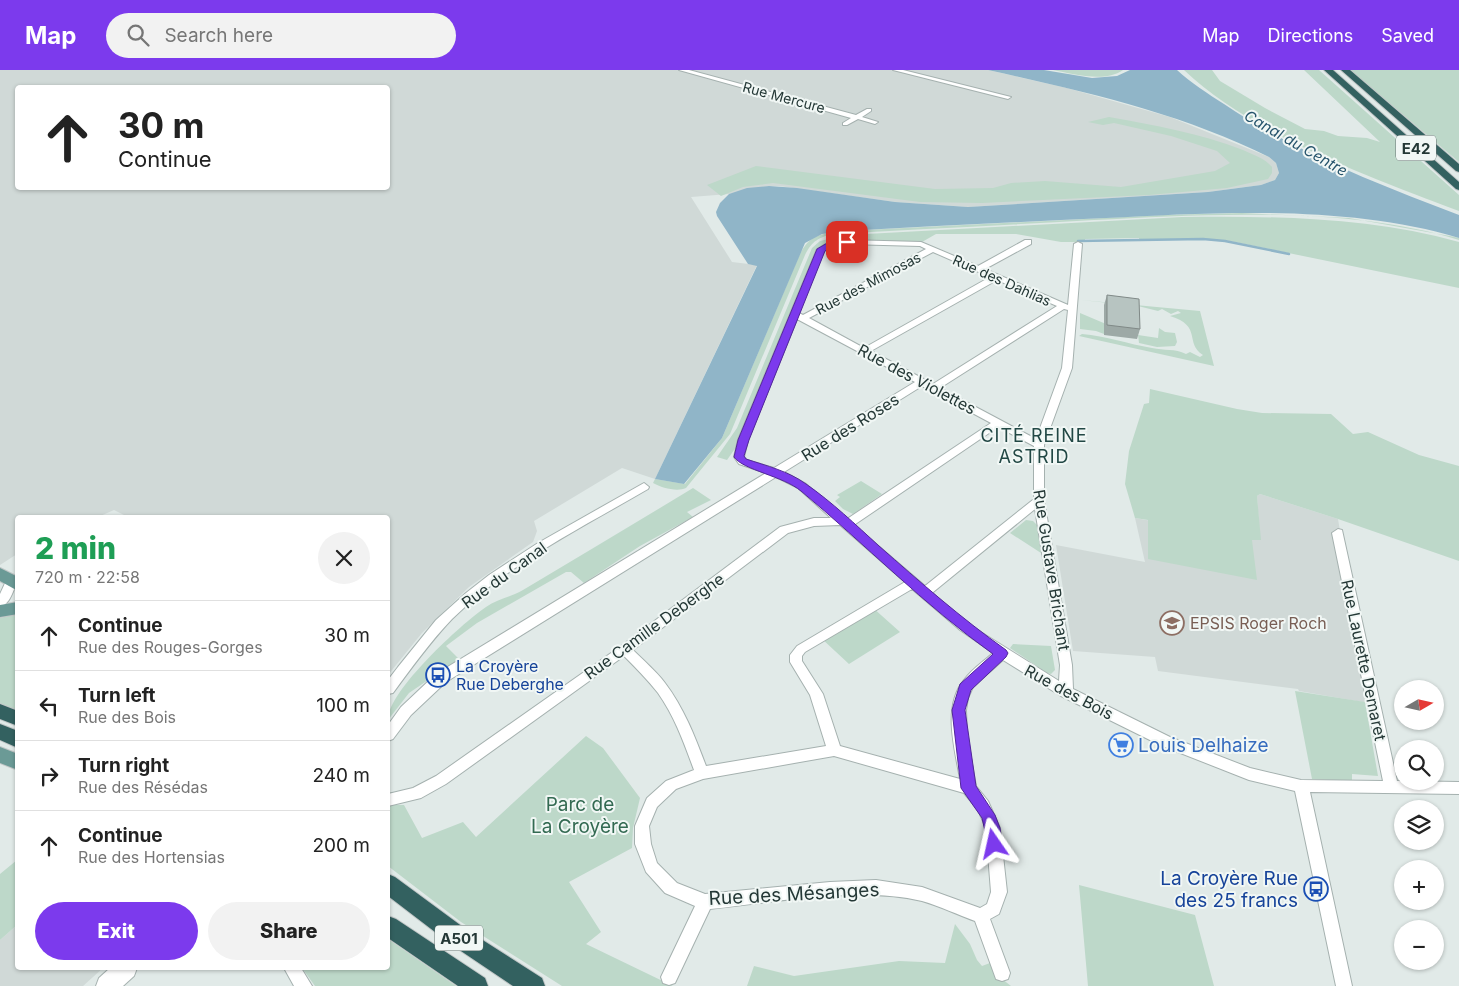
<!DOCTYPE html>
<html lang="en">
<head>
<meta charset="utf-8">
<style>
	body { margin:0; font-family:Inter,sans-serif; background:#f2f2f2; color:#222; height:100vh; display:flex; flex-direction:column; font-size:19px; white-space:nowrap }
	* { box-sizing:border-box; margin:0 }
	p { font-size:16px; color:#767676 }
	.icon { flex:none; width:28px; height:28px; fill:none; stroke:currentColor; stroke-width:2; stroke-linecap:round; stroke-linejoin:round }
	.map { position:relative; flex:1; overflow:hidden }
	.side { position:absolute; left:15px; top:445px; width:375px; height:455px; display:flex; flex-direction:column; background:#fff; border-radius:5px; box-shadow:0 1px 4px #0004 }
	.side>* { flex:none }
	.hud { position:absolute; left:15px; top:15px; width:375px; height:105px; border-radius:5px; box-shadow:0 1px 4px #0004; background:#fff; color:#222; overflow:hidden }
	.needle { width:32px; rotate:81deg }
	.fabs { position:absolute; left:1394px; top:610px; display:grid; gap:10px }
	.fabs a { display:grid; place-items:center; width:50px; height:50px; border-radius:50%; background:#fff; box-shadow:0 1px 4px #0004; font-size:25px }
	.pin { position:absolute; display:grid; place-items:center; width:42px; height:42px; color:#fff; margin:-21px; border-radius:10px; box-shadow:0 2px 8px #0006 }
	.me { position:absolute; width:55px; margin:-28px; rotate:349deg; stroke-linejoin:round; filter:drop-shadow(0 0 4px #0008) }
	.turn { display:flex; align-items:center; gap:18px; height:105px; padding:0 20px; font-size:22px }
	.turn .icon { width:65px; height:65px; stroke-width:2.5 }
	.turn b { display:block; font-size:35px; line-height:42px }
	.round { display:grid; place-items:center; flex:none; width:52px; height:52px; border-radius:26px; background:#f2f2f2 }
	.overview { display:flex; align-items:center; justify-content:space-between; height:85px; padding:0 20px }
	h1 { font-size:30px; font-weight:800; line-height:38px; color:#1e9e55 }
	.button { display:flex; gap:10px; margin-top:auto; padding:10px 20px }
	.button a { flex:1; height:58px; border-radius:30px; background:#7c3aed; color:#fff; font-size:20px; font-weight:800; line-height:58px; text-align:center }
	.button a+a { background:#f2f2f2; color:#222 }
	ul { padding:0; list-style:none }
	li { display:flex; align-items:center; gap:15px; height:70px; padding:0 20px; border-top:1px solid #e0e0e0 }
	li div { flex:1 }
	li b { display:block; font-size:19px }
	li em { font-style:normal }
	header { display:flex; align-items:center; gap:30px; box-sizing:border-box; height:70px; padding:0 25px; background:#7c3aed; color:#fff }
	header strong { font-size:24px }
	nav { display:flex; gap:28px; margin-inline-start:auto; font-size:18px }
	.search { width:350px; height:45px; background:#f2f2f2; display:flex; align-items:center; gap:12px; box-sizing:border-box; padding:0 18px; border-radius:28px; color:#767676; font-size:19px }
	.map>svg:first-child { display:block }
	.built { fill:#d0d9d7; fill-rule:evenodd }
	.green { fill:#bdd8c9 }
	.water { fill:#90b5c8 }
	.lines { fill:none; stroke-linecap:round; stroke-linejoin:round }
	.stream { stroke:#90b5c8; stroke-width:2.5 }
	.minor-casing { stroke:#a5b1af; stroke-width:2 }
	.tertiary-casing { stroke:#a5b1af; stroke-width:2 }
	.primary-casing { stroke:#c2c7c7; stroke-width:2 }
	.motorway-casing { stroke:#c2c7c7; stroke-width:2 }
	.minor { fill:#fff; fill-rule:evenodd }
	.tertiary { fill:#fff; fill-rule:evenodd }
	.primary { fill:#6b9a96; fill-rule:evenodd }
	.motorway { fill:#336160; fill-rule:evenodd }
	.wall { fill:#9da9a6 }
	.building { fill:#b7c4c1; stroke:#808987 }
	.route { fill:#7c3aed; stroke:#51269a }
	.labels { text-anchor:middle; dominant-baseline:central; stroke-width:4; stroke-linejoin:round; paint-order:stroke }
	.far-street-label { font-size:14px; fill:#243836; stroke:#f1f7f5 }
	.far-water-label { font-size:15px; font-style:italic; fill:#26546c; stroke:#f1f7f5 }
	.shield { fill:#f1f7f5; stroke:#62716f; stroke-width:1 }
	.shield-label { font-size:15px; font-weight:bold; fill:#243836 }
	.street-label { font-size:16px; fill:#243836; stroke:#f1f7f5 }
	.education-label { font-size:16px; fill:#785e54; stroke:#f1f7f5; text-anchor:start }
	.transit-label { font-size:16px; fill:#164399; stroke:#f1f7f5; text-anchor:start }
	.neighbourhood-label { font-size:18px; letter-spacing:1px; fill:#224845; stroke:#f1f7f5 }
	.near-shop-label { font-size:19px; fill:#366cbe; stroke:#f1f7f5; text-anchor:start }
	.near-park-label { font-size:19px; fill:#336a52; stroke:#f1f7f5 }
	.near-transit-label { font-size:19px; fill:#164399; stroke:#f1f7f5; text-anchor:end }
	.near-street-label { font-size:19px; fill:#243836; stroke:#f1f7f5 }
</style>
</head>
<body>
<header>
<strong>Map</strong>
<div class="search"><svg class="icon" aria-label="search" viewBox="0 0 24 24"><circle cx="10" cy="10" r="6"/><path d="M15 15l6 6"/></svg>Search here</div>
<nav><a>Map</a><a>Directions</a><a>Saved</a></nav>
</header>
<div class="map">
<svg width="1459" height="916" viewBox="0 0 1459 916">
	<rect width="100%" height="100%" fill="#e1eae8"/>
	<path class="built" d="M0,0H988L1067,18L1170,47L1269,87L1276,93L1279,103L1275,110L1261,115L1208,122L968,137L895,132L779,116H769L729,124L691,127L732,192L757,195L655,409L622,398L534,451L537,461L533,472L469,517L422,563L388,605V448H130L114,440L98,447L18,448L17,484L0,495ZM18,18H388V118H18Z
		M1260,424L1338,449L1368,633L1299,621L1298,619L1158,601L1155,587L1073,581L1056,475L1145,492L1135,448L1260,470L1257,426Z
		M17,855L18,898H103L83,916H0V870Z"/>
	<path class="green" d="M1053,0H1123C1105,13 1073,4 1053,0Z
		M1184,0H1212L1220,11L1265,38L1305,59L1324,61L1338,66L1367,68L1380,72L1304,0H1319L1459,125V141C1372,108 1252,65 1184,0Z
		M1351,0H1459V92L1356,5Z
		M1109,47C1154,55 1199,63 1243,80C1253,85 1265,88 1272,97V103L1268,109L1227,118L1149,125L982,133L920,132L773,113L743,117L721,126L707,115L756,96L935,119L993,118L1011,113L1045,111L1121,117L1215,101L1230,93L1217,81L1171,66L1114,53L1103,55L1088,52Z
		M1242,143L1349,148L1450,166L1459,168V170C1349,136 1208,144 1094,150C1008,155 921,159 834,164C819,167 812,171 805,185L730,364L686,418C677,422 662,418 653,413L655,409L685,414L722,368L799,186C810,163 822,164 845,161L1164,145Z
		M1182,147C1275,146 1369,147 1459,172V218L1230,171L1209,169L1139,170V168L1085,169V172H1061L1016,164H936L922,172L852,170L848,165Z
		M841,166L845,167L846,171C835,172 825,172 817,181L739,373L727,390L717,387L737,358L812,178L820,171Z
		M1081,230L1200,241L1214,296L1079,266L1082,264C1106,266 1128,274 1152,278C1164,281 1175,278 1186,284L1190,282L1200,287L1203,285C1184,273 1203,256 1170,246L1181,243L1178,241L1171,244L1162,239L1158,241L1138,236Z
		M1080,243L1106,254L1104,264L1096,261L1080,259Z
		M1159,258L1165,262L1175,263L1177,272L1175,276L1157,277L1139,273L1138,265L1158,268Z
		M1150,319L1237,339L1262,343L1331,344L1353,364L1368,362L1419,385L1459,396V491L1338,449L1260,424L1257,426L1261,470H1252L1257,510L1148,489V450L1135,448L1125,414L1129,381L1144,334L1149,333Z
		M861,411L882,424L853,444L843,439L835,431L840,427L837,425Z
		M693,418L711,430L687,442L693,447L640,476L584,513L571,502H566L477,553L446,576L459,589L409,623L388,650C387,622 461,554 486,537C497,529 511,527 523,520C580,486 637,452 693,418Z
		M1026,450L1033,451L1037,455L1041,483L1010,463Z
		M872,537L900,562L849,594L821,568Z
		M17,544V643L0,633V548Z
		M1013,574L1051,576L1055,600L1051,604L1047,603L1010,578Z
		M1295,621L1365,632L1378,706L1352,704V711L1312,709Z
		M586,666L603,678L640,728L633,758L632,778L569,812L601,862L586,874L673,916H562L461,852L388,796V735H404L422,768L463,752L476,767Z
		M17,790V855L0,870V804Z
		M1079,815L1195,845L1214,916H1088Z
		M955,854L970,874L977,890L982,896L990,893L997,905L1011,916H747L754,896L794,906L899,891L945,893Z
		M388,869L456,916H315L302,898H388Z"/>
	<path class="water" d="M988,0H1044L1092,8L1117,6L1130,0H1177C1191,13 1207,23 1224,34C1295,82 1378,114 1459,145V168C1350,135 1219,142 1106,148C1019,152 932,156 845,161L822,164L805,173L722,368L684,414L655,409L757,196L748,194L717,146L716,142L720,133L729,124L747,118L769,116L797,118L895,132L968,137L1208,122L1261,115L1275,110L1279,103L1276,93L1269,87C1181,43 1083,21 988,0Z"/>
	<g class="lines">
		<path class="stream" d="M1078,171L1203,169L1225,171L1289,184"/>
		<g class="minor-casing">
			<path id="minor" d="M679,0H689L856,45L867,39H871V41L862,47L878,52L875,54L858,49L847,55H843V53L851,48Z
				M893,0H903L1011,27L1008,29Z
				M847,170L921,172L978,196L1025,170H1031V174L985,199L1068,235L1074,174L1078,172L1082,174L1072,298L1044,375V430L1072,595L1073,619L1170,667L1250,698L1301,710L1383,711L1332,463L1338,459L1342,460L1397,711L1459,712V724L1310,722L1352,916H1336L1295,721L1249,710L1160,675L1061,626L1003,590L973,617L968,628L966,640L967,666L976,716L988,731L1000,758L1007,822L999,844L990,849L1010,903L1008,909L1002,911L996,909L975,851C958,845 940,836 922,831C859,816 775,832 710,839L675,913L669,915L663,913L661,907L695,836L665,823L646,802L635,774V756L647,728L666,711L694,700C684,673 675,647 658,623C648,610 636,598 624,586L446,714L421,728L388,736V724L413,718L436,706L621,576L780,457L814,448H831L798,418L776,407L446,612L411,645L393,669L388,671V655L401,637L436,604L766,403L739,394L734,387L738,370L817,179L829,172ZM847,174L920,176L926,179L803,245L799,243L824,180L834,176ZM933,182L990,207L864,278L809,248ZM997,210L1057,236L933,314L871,281ZM1064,239L1068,240L1062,298L1036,369L940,318ZM797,249L915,312L774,398L747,390L744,387L748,370ZM922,316L991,353L847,449L806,414L784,402ZM998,357L1034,376V429L925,516L854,455ZM1035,439L1060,595L1059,611L968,554L932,523ZM840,455L905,512L797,576L790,585V592L810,625L826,676L706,696C695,667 684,638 665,613C656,601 644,591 633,580L788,463L814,456ZM912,519L960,560L993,583C983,592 972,599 964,610C942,637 955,679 960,709L840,676L823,624L802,591V586L805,582ZM834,686L964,723L978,740L986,758L991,822L987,834L980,838L922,817L876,810L830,812L705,824L677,813L657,793L651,774L649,756L657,737L676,719L703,709Z
				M644,413L649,417L648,419C581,458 508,494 452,549C430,572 412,597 393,623L388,624V610L398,597L436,550L466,523L489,505L538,473Z
				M11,508L15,509L17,512C13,521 10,534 0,537V524L7,509Z
				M284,898H301L312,916H294Z"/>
		</g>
		<g class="tertiary-casing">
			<path id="tertiary" d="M110,898H137L134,906L123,916H96L99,908Z"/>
		</g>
		<g class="primary-casing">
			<path id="primary" d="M0,498L18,507V521L0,511Z
				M18,532V544L0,547V535Z
				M0,677L18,684V700L0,693Z"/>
		</g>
		<g class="motorway-casing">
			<path id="motorway" d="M1324,0H1333L1459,112V120L1456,119Z
				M1341,0H1350L1459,94V102L1456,101Z
				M0,634L18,641V656L0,649Z
				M0,654L18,661V678L0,670Z
				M388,804L395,807L467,860L542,908L545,916H513L452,875L388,826Z
				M388,846L396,849L485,908L488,916H458L388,868Z"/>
		</g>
		<use href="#minor" class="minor"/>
		<use href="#tertiary" class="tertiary"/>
		<use href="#primary" class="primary"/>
		<use href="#motorway" class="motorway"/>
	</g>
	<path class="wall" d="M1107,225L1140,259L1137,269L1104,265V235Z"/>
	<path class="building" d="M1107,225L1139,229L1140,259L1107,255Z"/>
	<path class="route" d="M847,170L851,172L850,174L834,176L825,181L749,370L744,386L746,389C767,396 788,401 806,414C832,432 856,455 879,476C920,512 961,548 1006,580L1008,583L1006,587L971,620L965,640L976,716L995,745L1000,758L1002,774L1000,779L994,781L989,779L982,748L961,718L952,640L960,614L993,584C924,535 865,474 801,421C783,406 743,400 734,387L738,370L817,179L829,172Z"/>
	<defs>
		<g id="school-ring" transform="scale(1.25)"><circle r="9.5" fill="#f1f7f5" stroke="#8d6e63" stroke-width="1.5"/><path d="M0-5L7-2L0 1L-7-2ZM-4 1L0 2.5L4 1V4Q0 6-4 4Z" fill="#8d6e63"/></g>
		<g id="bus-ring" transform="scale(1.25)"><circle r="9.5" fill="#f1f7f5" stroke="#1a4fb4" stroke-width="1.5"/><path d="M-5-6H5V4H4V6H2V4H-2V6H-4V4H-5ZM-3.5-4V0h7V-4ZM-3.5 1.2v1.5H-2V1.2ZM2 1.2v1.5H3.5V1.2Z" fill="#1a4fb4"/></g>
		<g id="supermarket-ring" transform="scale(1.25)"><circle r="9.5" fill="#f1f7f5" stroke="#3f7fe0" stroke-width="1.5"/><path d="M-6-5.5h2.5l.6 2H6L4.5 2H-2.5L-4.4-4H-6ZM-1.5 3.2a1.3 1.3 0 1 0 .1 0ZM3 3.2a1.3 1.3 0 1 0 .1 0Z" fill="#3f7fe0"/></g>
	</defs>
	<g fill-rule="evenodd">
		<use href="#school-ring" x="1172" y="553"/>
		<use href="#bus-ring" x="438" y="605"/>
		<use href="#supermarket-ring" x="1121" y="675"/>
		<use href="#bus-ring" x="1316" y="819"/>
	</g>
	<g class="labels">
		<g class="far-street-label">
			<text transform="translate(784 27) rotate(15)">Rue Mercure</text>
			<text transform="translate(1002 210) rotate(24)">Rue des Dahlias</text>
			<text transform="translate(868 213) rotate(-28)">Rue des Mimosas</text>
		</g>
		<g class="far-water-label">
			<text transform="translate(1296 73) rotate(30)">Canal du Centre</text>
		</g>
		<g class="shield">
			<rect x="1396" y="65.5" width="40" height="25" rx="4"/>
			<rect x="435" y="855.5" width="48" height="25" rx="4"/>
		</g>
		<g class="shield-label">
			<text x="1416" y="78">E42</text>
			<text x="459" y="868">A501</text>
		</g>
		<g class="street-label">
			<text transform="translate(917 309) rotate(28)">Rue des Violettes</text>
			<text transform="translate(850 357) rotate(-32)">Rue des Roses</text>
			<text transform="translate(1052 500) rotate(81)">Rue Gustave Brichant</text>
			<text transform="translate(504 505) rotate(-36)">Rue du Canal</text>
			<text transform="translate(654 556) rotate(-36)">Rue Camille Deberghe</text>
			<text transform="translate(1364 590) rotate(78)">Rue Laurette Demaret</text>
			<text transform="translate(1069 622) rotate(28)">Rue des Bois</text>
		</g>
		<g class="education-label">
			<text x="1190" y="553">EPSIS Roger Roch</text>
		</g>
		<g class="transit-label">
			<text x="456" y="596">La Croyère<tspan x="456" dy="18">Rue Deberghe</tspan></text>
		</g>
		<g class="neighbourhood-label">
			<text x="1034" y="365">CITÉ REINE<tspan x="1034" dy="21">ASTRID</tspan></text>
		</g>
		<g class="near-shop-label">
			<text x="1138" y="675">Louis Delhaize</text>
		</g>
		<g class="near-park-label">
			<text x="580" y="734">Parc de<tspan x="580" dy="22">La Croyère</tspan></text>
		</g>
		<g class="near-transit-label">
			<text x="1298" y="808">La Croyère Rue<tspan x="1298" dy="22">des 25 francs</tspan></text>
		</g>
		<g class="near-street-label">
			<text transform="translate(794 824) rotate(-3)">Rue des Mésanges</text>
		</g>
	</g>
</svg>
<div class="fabs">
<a><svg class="needle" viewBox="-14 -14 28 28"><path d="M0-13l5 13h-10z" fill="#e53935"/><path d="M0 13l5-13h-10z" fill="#767676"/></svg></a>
<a><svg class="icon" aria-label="search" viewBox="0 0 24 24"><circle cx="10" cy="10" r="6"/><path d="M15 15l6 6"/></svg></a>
<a><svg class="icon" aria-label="layers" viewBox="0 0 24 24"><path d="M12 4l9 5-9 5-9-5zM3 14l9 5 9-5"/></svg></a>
<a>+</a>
<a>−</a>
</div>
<div class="pin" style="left:847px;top:172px;background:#d93025"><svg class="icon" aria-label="arrive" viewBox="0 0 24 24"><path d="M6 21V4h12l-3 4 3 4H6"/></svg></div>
<svg class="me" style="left:994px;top:774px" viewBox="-20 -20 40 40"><path d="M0-17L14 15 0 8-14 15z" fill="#7c3aed" stroke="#fff" stroke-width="4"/></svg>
<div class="hud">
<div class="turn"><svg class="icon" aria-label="ahead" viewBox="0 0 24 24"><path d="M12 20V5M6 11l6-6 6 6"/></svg><div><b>30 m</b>Continue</div></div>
</div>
<section class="side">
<div class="overview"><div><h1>2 min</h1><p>720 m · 22:58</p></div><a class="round"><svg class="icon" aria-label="close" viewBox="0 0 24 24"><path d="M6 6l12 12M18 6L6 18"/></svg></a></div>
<ul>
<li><svg class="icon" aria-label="ahead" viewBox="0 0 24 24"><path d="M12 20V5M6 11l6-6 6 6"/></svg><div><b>Continue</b><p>Rue des Rouges-Gorges</p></div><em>30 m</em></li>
<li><svg class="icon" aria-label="left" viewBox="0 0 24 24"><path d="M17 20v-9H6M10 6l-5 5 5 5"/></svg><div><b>Turn left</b><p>Rue des Bois</p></div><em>100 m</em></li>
<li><svg class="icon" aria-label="right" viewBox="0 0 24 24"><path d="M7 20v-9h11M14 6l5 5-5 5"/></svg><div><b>Turn right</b><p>Rue des Résédas</p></div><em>240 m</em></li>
<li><svg class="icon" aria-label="ahead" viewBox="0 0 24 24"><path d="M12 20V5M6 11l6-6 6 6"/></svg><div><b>Continue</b><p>Rue des Hortensias</p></div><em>200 m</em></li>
</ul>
<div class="button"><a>Exit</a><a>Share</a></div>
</section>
</div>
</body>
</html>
